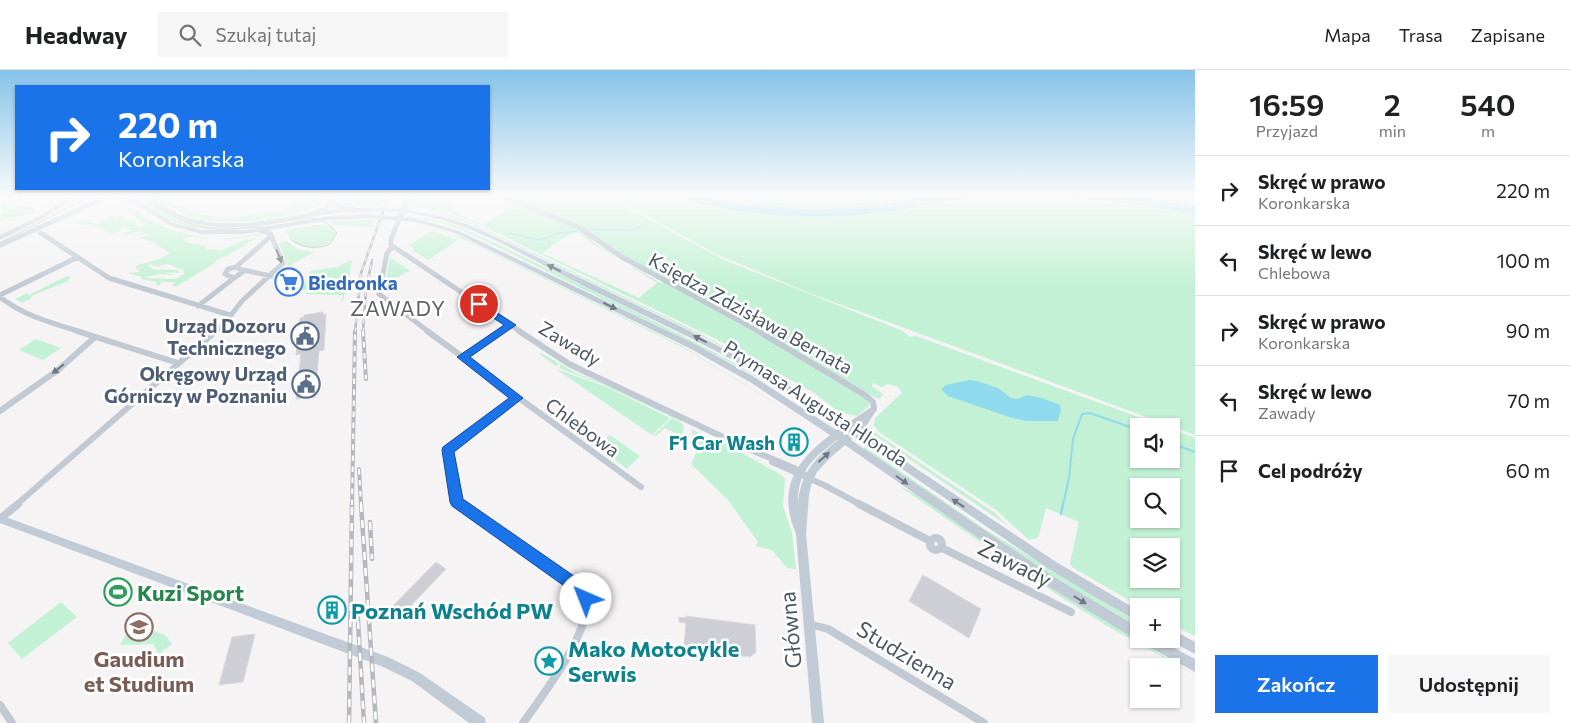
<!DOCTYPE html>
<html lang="pl">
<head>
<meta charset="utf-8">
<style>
	body { margin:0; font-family:Commissioner,sans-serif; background:#f6f6f6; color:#202124; height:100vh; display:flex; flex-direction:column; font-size:19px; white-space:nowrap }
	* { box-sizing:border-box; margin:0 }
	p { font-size:16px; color:#757577 }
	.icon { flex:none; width:28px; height:28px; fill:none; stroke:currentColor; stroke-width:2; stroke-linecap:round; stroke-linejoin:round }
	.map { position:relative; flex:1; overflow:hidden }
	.drawer { display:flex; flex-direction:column; background:#fff; width:375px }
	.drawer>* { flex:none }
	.top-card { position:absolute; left:15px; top:15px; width:475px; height:105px; border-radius:0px; box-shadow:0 1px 4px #0004; background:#1a73e8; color:#fff; overflow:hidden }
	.buttons { position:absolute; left:1130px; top:348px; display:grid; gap:10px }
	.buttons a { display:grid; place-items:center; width:50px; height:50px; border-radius:0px; background:#fff; box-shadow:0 1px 4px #0004; font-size:25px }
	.pin { position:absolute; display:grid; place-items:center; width:42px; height:42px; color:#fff; margin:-21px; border:2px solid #fff; border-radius:50%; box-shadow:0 1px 5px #0007 }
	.me { position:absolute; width:55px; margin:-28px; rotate:316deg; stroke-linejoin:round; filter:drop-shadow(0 0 4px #0008) }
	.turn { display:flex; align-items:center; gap:18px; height:105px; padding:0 20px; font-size:22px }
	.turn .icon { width:65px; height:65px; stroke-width:2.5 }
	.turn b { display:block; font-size:35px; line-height:42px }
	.eta { display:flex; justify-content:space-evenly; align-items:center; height:85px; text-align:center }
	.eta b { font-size:30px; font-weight:600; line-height:35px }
	.button { display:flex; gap:10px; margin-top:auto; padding:10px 20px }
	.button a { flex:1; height:58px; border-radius:0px; background:#1a73e8; color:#fff; font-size:20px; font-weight:600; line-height:58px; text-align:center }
	.button a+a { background:#f6f6f6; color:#202124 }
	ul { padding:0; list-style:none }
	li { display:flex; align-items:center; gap:15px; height:70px; padding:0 20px; border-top:1px solid #e0e0e0 }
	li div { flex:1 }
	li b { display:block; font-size:19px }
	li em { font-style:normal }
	header { display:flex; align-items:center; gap:30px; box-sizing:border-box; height:70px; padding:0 25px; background:#fff; border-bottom:1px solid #e0e0e0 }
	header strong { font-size:24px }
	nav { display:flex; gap:28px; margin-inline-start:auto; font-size:18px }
	.search { width:350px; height:45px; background:#f6f6f6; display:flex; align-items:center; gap:12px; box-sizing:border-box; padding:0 18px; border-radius:0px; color:#757577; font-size:19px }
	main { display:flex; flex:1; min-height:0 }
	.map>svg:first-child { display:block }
	.green { fill:#c3f1d5; fill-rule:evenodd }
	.water { fill:#90daee }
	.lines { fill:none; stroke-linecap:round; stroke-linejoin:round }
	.stream-far2 { stroke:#90daee; stroke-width:1 }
	.stream-far1 { stroke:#90daee; stroke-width:2 }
	.stream { stroke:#90daee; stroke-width:2.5 }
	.building { fill:#cdcfd5; stroke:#d7d9de }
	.street-far2 { stroke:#c1cad2; stroke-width:5 }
	.street-far1 { stroke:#c1cad2; stroke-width:6 }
	.street { stroke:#c1cad2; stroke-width:8 }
	.secondary { fill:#c1cbd6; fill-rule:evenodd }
	.tram { stroke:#b5b8bd; stroke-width:1 }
	.rail-far2-casing { stroke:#b5b8bd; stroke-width:2.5 }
	.rail-far1-casing { stroke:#b5b8bd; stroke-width:4 }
	.rail-casing { stroke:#b5b8bd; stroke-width:4.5 }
	.rail-far2 { stroke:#fff; stroke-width:1; stroke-dasharray:4.5; stroke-linecap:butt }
	.rail-far1 { stroke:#fff; stroke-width:2; stroke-dasharray:5.5; stroke-linecap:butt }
	.rail { stroke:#fff; stroke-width:2.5; stroke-dasharray:8; stroke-linecap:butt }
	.oneway { fill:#6e7983 }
	.oneway2 { fill:#6e7984 }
	.route { fill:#1a73e8; stroke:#114b97 }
	.labels { text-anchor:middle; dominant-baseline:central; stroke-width:5; stroke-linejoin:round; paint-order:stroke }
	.shop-label { font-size:19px; font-weight:bold; fill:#366cbe; stroke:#fff; text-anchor:start }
	.street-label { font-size:19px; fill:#4a5661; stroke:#fff }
	.service-label { font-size:19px; font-weight:bold; fill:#4e5e75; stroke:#fff; text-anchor:end }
	.culture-label { font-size:19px; font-weight:bold; fill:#0d838f; stroke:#fff; text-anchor:end }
	.quarter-label { font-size:21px; letter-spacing:1px; fill:#5f6368; stroke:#fff }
	.near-street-label { font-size:22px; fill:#4a5661; stroke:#fff }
	.near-leisure-label { font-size:22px; font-weight:bold; fill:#27864d; stroke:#fff; text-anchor:start }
	.near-culture-label { font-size:22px; font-weight:bold; fill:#0d838f; stroke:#fff; text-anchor:start }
	.near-education-label { font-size:22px; font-weight:bold; fill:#785e54; stroke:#fff }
</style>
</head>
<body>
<header>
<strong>Headway</strong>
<div class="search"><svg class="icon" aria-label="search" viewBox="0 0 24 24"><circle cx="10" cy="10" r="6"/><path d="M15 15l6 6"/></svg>Szukaj tutaj</div>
<nav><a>Mapa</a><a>Trasa</a><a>Zapisane</a></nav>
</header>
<main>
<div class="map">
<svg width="1195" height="653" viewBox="0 0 1195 653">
	<rect width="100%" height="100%" fill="#f5f3f3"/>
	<path class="green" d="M142,125C151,132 160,140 170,146C196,160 229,158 257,155V158C227,161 193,163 165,148C155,142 146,134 137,127Z
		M156,125L197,144L228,148L284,141L302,125H311L305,135L313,125H315L324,134C291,149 220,159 185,145C175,140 165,133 156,125Z
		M332,125H386L383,134L346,136Z
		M413,125H446L455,128L454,141L483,155L515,133L572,156L587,165L597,175L631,195L594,175L579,163L569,164L542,183L639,228L657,213L632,197H634L660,213L663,212L690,226L691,229L694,228L737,252V254L741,253L864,327L869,332V336L857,346L847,344L834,338L813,322L716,269L485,157L452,144L412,136L408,134Z
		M504,125H605L724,190L903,261L910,267L916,266L1163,356H1139V389H1171V359L1195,368V566L1171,554V536H1139L1072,497L1070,493L1079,452L1046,438L1039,465L1037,468L1029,470L996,440L879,362L874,355L875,348L902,323L898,317L888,314L882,317L873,313L872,316L883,324L880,329L874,327L754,256L616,181L587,161L529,135L527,132ZM1139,416H1171V449H1139ZM1139,476H1171V509H1139Z
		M608,125H671L803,146L967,125H1112L1195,139V365L812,224L716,184Z
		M679,125H942L892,136L795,142Z
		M1125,125H1179L1195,131V137Z
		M1,132L15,134L17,140L19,135L21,138L28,136L34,137V143L0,150V142L1,145L3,144L0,138Z
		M130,136C158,159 194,170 231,168C242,167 257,163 266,165L229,169L191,167L182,169L187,172L208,177L205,180L215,179L220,181L244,170L257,168L235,181L229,183L231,184L217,190L215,193L177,216H172L175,212H161L160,215H156L157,212L141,209L142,207L128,203L140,202L135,197L138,195L160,189L170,183L149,170L139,168L152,165L141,164L143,160L125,166L123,164L131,160L126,159L125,156L120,157L122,158L120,161L112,164L101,158L77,153L83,150L97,154L111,146L115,148L121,146L125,148L122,150L137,151L135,154L138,157L146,156L126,138ZM150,194L156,197L168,194L183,200L184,204L175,209L143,208L160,204L177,205L163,202L180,203L178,200L150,199L153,198L148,196Z
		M428,140L457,147L476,155L701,264L800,319L700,265L471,154Z
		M421,148C451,148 512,181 540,195C638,243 736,289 827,349L776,317L693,273L473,165L447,155Z
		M351,150H377L372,154L375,157L333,155L329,152Z
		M316,155L332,156L336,163C332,178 308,181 296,173C291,170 289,165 285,160Z
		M432,161L458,170L428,190L412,180L415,179L409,175Z
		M442,161L464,168L682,276L812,356L684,278L470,172Z
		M287,171L297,179L315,182L288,196L279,173Z
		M390,187L410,201L393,209L385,216Z
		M352,190L349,211L342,232H334H341L343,225L305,224L310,221L302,220L310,201L337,197Z
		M67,206L71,207L68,211L31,226L32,228L22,233L15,229L27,223L29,225Z
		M36,269L61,278L43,290L19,280Z
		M541,283L576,303L604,314L682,351V352L604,315L559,298L561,296L559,294L556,296L539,284Z
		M556,299L604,316L670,348L652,365Z
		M672,348L683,354L684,358L681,366L665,358L656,366L654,365Z
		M870,355L874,362L995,443L1008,456L874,365L870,360Z
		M691,359L711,369L721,371L783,406L785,410L783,436L792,463L796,499L787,498L772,480L755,476L758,472L728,430L691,394L700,376L694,372Z
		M610,365L640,386L627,399L597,376Z
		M865,377L983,458L1139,553V559L1022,488L864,379Z
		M899,416L914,423L1049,516L1195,605L1107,556L1047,518Z
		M61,532L77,547L22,589L8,573Z
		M132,553L165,565L172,574L159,584L153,574L120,575Z"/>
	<path class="water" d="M668,125H695L738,134L816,140L875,136L930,125H1003C957,127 913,139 868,144C801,151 732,144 668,125Z
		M1042,125H1133L1195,136V144L1136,134Z
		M969,310L977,311L998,318L1011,328L1018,329L1027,325L1042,328L1060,335L1061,340L1058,351H1028L1012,348L948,326L941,319L946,315Z"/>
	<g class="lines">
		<path class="stream-far2" d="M588,159L629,160L643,157
			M508,163L539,170L560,163L577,161"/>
		<path class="stream-far1" d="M1171,373L1195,382
			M1063,435L1069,408L1073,369L1082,344L1090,343L1139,360"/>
		<path class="stream" d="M1061,444L1063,434"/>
	</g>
	<path class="building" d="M300,203V216L296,217V219L277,220L278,207Z
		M323,242V245L326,244L324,280L319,281L315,327L296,329L301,284L296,285L300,248L304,247V245Z
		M436,492L446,499L399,548L389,540Z
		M923,505L981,539L969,568L909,531Z
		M337,525V552L328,554V528Z
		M686,546L755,555L756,582L750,587L684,578L686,553L679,552V547L686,548Z
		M255,564L243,612L219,615L232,567Z"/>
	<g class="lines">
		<path class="street-far2" d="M323,125L338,137L355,140
			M409,125L391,169V175L521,262
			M499,125L578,157L622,187L760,262
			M314,144L326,138L330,131
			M41,163L109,208L230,245
			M392,177L387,183L379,224L429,262
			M236,197L244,201L234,208L225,204L228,199Z
			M236,197L271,166
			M244,200L271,206
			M0,225L78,187
			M0,227C24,246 52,253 81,262
			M198,236L234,208
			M215,262L224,254L242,231L283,193L270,163L259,160
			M500,262L511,255"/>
		<path class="street-far1" d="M77,261L178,293
			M427,261L641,417
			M519,261L569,294L744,377L801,401L808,408
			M758,261L865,325L873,332L874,339
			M462,287L502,261
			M0,341L58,300L95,267
			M847,357L874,339
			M854,362L864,354L873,340
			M772,392L824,415L861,435
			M16,435L216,261
			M461,435L457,432L448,380L517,328"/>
		<path class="street" d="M459,434L579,518C581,521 584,524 585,528C595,557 540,629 523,653
			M859,434L930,471
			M0,449L18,434
			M930 474a6 6 0 1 1 12 0a6 6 0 1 1-12 0Z
			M942,478L1071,542
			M809,554L828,559L984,653
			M0,635L12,653"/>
		<path class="secondary" d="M70,125H78L44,148L0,170V165L40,146Z
			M105,125H120L140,132L173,153L201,160H244L330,146L367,144L416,148L459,161L695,274L756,308L836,360L842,358C807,334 772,311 735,291C683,263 630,239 578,213C525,187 473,152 413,144C383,140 353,141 322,145C262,153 194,176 145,125C157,125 166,138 178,144C190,149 205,152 218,153C253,156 287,146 321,141C375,134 428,138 479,159L690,261L767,302L836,345L1053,490L1139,541V552L1090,524L1046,497L845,360L843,365L851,364L853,367L851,370L1054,507L1139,558V569H1157L1195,589V602L1142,573L1141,570L1135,569L1046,515L845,375L830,388L817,402L811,415L809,425L806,464L824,653H812L796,464C777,419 795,392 830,365L750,312L689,278L455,163L416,152L367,148L330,150L244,164H201L169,155L136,134L112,127L0,178V173ZM837,370H838C814,389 800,404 798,435C797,402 812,389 837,370Z
			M0,445L388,587L420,603L485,648L486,653H469L412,611L381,596L0,453Z
			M1171,559L1195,572V584L1167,569H1171Z"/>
		<path class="tram" d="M140,125C178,153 204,164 252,157C272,154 290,149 310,148C322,150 329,153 337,163L330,174C316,180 302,178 290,169
			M0,173L92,125"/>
		<g class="rail-far2-casing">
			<path id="rail-far2" d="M355,262L361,203L389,125
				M363,262L366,219L372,190"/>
		</g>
		<g class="rail-far1-casing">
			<path id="rail-far1" d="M363,261L366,309
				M359,399L361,435
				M352,435L355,261"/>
		</g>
		<g class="rail-casing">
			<path id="rail" d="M361,434L376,653
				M370,452L372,489
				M357,535L364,653
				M349,653L352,434"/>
		</g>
		<use href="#rail-far2" class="rail-far2"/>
		<use href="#rail-far1" class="rail-far1"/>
		<use href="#rail" class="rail"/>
	</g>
	<defs><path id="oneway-solid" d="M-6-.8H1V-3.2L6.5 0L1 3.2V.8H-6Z" transform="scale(1.25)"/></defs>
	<g class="oneway">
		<use href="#oneway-solid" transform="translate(279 186) rotate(69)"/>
		<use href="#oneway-solid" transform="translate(58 299) rotate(141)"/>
	</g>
	<g class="oneway2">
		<use href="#oneway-solid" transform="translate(554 198) rotate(-154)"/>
		<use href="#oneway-solid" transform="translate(610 236) rotate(26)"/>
		<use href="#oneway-solid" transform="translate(700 269) rotate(-153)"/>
		<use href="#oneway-solid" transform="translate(824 387) rotate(-42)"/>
		<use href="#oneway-solid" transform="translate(902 410) rotate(35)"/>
		<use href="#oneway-solid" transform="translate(958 433) rotate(-146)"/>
		<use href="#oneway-solid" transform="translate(1080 530) rotate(32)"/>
	</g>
	<linearGradient id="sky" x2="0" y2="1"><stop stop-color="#85c3ea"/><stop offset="0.58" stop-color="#fafafa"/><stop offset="1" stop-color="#fafafa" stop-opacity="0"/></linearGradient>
	<rect width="1195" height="217" fill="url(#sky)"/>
	<path class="route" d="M479,231L516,255L470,287L523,328L454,382L463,429L584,513L594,529L592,534L586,536L581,534L574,523L452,436L450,432L442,380L443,377L509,328L457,287L504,255L475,236L474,234Z"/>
	<defs>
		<g id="supermarket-ring" transform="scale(1.4375)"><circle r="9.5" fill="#fff" stroke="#3f7fe0" stroke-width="1.5"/><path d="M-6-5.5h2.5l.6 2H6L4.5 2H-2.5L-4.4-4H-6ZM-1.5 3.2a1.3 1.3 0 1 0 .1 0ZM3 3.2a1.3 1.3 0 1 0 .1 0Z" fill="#3f7fe0"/></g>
		<g id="civic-ring" transform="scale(1.4375)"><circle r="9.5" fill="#fff" stroke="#5c6f8a" stroke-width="1.5"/><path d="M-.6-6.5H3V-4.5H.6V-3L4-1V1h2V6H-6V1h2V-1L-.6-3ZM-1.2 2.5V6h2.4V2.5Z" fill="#5c6f8a"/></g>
		<g id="building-ring" transform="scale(1.4375)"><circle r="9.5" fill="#fff" stroke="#0f9aa8" stroke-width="1.5"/><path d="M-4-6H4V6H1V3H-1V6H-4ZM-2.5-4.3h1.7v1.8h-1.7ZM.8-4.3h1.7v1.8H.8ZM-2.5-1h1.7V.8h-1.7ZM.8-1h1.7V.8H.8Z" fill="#0f9aa8"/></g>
		<g id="stadium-ring" transform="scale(1.4375)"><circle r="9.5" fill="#fff" stroke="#2e9e5b" stroke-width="1.5"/><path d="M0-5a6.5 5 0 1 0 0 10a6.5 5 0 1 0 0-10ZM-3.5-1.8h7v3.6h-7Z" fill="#2e9e5b"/></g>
		<g id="school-ring" transform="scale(1.4375)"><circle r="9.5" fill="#fff" stroke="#8d6e63" stroke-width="1.5"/><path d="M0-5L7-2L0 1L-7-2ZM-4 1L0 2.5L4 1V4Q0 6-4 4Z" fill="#8d6e63"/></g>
		<g id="sight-ring" transform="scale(1.4375)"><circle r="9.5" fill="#fff" stroke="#0f9aa8" stroke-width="1.5"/><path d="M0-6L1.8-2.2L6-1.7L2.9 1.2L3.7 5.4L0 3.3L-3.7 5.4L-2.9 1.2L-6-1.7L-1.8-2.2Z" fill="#0f9aa8"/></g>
	</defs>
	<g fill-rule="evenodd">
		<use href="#supermarket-ring" x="289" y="212"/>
		<use href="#civic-ring" x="305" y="266"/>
		<use href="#civic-ring" x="306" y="314"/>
		<use href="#building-ring" x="794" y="372"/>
		<use href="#stadium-ring" x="118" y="522"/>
		<use href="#building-ring" x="332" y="540"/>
		<use href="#school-ring" x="139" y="557"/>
		<use href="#sight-ring" x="549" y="591"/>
	</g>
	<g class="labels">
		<g class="shop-label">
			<text x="308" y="212">Biedronka</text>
		</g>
		<g class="street-label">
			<text transform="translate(751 243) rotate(29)">Księdza Zdzisława Bernata</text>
			<text transform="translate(570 273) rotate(31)">Zawady</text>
			<text transform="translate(816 333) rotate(33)">Prymasa Augusta Hlonda</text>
			<text transform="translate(583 357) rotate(36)">Chlebowa</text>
		</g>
		<g class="service-label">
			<text x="286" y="255">Urząd Dozoru<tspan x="286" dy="22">Technicznego</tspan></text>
			<text x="287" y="303">Okręgowy Urząd<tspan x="287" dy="22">Górniczy w Poznaniu</tspan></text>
		</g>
		<g class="culture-label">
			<text x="775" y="372">F1 Car Wash</text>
		</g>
		<g class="quarter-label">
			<text x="398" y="237">ZAWADY</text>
		</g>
		<g class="near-street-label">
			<text transform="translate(1015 493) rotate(27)">Zawady</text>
			<text transform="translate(790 560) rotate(-95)">Główna</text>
			<text transform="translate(907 585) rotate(31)">Studzienna</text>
		</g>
		<g class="near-leisure-label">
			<text x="137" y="522">Kuzi Sport</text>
		</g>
		<g class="near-culture-label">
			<text x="351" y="540">Poznań Wschód PW</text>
			<text x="568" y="578">Mako Motocykle<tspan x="568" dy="25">Serwis</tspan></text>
		</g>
		<g class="near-education-label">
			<text x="139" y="588">Gaudium<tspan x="139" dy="25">et Studium</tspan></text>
		</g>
	</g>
</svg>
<div class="buttons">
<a><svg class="icon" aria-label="sound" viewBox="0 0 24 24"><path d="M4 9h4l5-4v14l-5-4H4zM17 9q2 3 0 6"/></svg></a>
<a><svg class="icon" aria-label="search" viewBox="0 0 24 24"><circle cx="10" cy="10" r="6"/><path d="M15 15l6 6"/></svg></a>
<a><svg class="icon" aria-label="layers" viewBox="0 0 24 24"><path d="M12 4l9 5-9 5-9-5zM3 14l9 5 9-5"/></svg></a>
<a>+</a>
<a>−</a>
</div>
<div class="pin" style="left:479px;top:234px;background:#d93025"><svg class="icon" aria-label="arrive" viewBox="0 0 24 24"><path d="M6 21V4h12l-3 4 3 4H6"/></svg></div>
<svg class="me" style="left:586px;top:529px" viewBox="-20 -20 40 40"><circle r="19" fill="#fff"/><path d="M0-13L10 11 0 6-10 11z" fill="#1a73e8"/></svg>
<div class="top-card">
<div class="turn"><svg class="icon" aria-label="right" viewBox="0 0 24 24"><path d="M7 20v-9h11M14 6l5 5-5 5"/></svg><div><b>220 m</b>Koronkarska</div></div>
</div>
</div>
<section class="drawer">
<div class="eta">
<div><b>16:59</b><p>Przyjazd</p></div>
<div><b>2</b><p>min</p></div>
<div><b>540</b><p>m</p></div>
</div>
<ul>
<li><svg class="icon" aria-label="right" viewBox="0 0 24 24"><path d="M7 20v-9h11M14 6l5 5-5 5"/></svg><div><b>Skręć w prawo</b><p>Koronkarska</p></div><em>220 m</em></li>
<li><svg class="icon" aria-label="left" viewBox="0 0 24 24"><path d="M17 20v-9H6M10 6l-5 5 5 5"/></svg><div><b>Skręć w lewo</b><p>Chlebowa</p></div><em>100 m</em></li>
<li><svg class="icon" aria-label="right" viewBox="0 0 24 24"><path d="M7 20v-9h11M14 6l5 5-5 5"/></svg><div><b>Skręć w prawo</b><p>Koronkarska</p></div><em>90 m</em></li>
<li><svg class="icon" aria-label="left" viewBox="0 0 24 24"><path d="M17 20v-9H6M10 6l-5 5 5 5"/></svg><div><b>Skręć w lewo</b><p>Zawady</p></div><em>70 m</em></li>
<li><svg class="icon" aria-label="arrive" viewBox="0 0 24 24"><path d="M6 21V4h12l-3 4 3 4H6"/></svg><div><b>Cel podróży</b></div><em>60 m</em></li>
</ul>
<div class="button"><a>Zakończ</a><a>Udostępnij</a></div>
</section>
</main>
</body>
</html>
